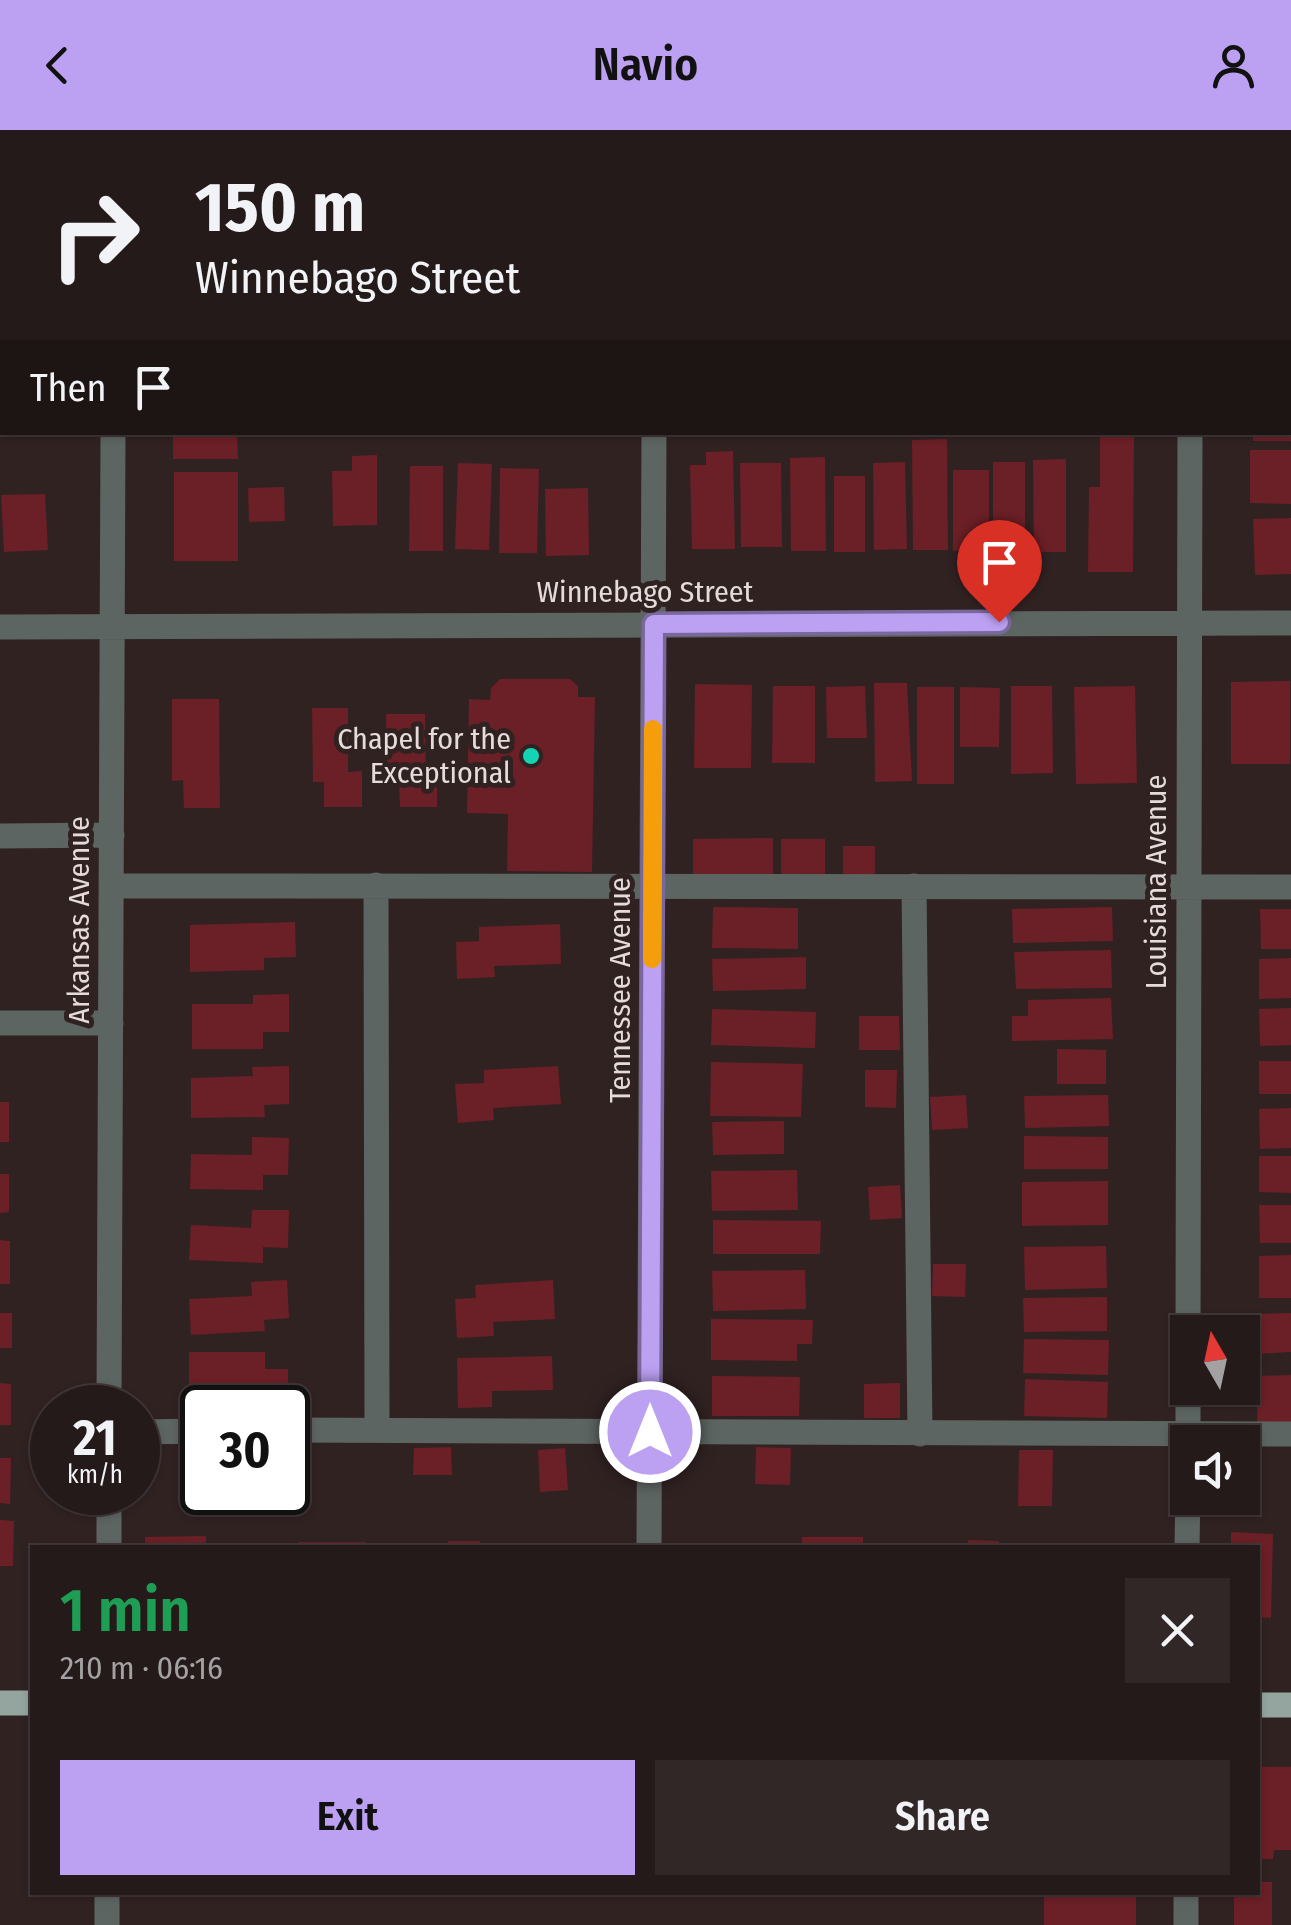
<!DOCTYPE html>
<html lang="en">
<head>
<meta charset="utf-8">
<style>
	body { margin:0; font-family:"Fira Sans Condensed",sans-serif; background:#312727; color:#f1f3f6; height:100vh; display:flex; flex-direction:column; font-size:38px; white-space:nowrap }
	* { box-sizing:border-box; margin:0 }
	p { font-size:32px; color:#a3a1a2 }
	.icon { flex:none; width:55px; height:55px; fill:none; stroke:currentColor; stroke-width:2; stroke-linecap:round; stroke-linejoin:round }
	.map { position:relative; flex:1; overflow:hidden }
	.side { position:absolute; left:30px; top:1415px; width:1230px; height:350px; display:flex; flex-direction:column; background:#251a1a; border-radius:0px; box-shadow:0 2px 8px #0004,0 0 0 2px #423839 }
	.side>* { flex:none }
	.top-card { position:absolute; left:0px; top:0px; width:1292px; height:305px; box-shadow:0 2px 8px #0004,0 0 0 2px #423839; background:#251a1a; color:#f1f3f6; overflow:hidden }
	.needle { width:65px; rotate:351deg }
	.controls { position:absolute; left:1170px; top:1185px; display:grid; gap:20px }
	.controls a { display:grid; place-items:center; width:90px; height:90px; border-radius:0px; background:#251a1a; box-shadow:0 2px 8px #0004,0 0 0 2px #423839; font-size:50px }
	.speed { position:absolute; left:30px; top:1255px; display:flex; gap:20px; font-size:50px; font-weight:700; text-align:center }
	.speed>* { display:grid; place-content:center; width:130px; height:130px; border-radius:50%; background:#251a1a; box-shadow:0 2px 8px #0004,0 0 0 2px #423839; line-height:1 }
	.speed small { font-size:25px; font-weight:400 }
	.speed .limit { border:5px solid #111; border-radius:15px; background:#fff; color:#111 }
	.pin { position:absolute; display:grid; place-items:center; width:85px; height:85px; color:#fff; margin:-102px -42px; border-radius:50% 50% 50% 0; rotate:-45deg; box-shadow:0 0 10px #0007 }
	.pin .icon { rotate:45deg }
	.me { position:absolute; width:110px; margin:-55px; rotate:0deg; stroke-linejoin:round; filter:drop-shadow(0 0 8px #0008) }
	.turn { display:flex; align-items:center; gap:35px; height:210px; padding:0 30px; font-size:45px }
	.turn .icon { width:130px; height:130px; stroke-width:2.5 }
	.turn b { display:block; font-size:70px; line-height:85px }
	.then { display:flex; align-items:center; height:95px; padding:0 30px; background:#0003; gap:20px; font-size:38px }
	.round { display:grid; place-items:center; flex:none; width:105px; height:105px; border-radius:0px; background:#312727 }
	.headline { display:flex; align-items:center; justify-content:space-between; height:170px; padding:0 30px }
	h1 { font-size:60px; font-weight:600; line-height:75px; color:#1e9e55 }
	.primary-button { display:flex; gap:20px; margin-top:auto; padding:20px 30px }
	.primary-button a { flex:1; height:115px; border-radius:0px; background:#bca0f2; color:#111; font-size:40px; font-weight:600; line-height:115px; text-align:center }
	.primary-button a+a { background:#312727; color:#f1f3f6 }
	header { display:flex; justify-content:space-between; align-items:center; height:130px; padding:0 30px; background:#bca0f2; color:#111; font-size:45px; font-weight:600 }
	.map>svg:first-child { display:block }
	.building { fill:#6b1f26 }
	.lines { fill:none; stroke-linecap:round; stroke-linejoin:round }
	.minor { stroke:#5d6563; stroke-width:25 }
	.major { stroke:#94a59f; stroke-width:25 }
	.route-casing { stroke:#7a689d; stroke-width:25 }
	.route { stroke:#bca0f2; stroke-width:18 }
	.slow { stroke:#f59e0b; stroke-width:18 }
	.poi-dot { fill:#14d5b3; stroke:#312222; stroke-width:4 }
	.labels { text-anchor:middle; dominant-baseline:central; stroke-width:10; stroke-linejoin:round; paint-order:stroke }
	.street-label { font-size:30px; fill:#e6dbdb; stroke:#312222 }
	.poi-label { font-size:30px; fill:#e6dbdb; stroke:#312222; text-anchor:end }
</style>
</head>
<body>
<header><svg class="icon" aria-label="back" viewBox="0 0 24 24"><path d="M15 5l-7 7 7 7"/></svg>Navio<svg class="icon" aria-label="person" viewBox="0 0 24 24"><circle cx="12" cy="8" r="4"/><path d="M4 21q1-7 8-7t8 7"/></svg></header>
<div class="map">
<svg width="1291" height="1795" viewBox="0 0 1291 1795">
	<rect width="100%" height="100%" fill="#312222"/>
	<path class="building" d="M173,302H237L238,329H173Z
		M1253,302H1291V311H1253Z
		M1100,303H1134L1133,442H1088L1089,357H1100Z
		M947,309L948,420H913L912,310Z
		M1250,320H1291V374L1250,373Z
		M733,321L735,419H692L690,335H706V322Z
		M377,325V395L333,396L332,341H352V326Z
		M825,327L826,421H791L790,328Z
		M1066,329V422H1034L1033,330Z
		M905,332L907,419L874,420L873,333Z
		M993,332H1025V418H993Z
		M458,333L492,334L489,420L455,419Z
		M740,333H781L782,417H741Z
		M410,336H443V421H409Z
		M500,338L539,339L537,423H499Z
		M953,340H989V420L953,421Z
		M174,342H238V431H174Z
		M834,346H865V422H834Z
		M284,357L285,391L249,392L248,358Z
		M588,358L589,425L546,426L545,359Z
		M45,364L48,420L4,422L1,365Z
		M1291,388V444L1255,445L1253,389Z
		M500,549H570L578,556V567H595L592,742L507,741L508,684L467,683L469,569L490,570L491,558Z
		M1290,551V634H1231V552Z
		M874,553H907L912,651L875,652Z
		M695,554L752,555L751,638H694Z
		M773,556H815V633H772Z
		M865,556L867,608H827L826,557Z
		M1011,556H1052L1053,643L1011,644Z
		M1135,556L1137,653L1076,654L1074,557Z
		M917,557H954V654H917Z
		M960,557L1000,558L999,617H960Z
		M172,569H219L220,678H184L183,650L172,651Z
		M312,578H348V642L362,641V677H324V652H313Z
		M386,584H425L426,642H437V677H400L399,652L387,653Z
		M773,708V745H693V709Z
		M781,709H825V744H781Z
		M843,716H875V746H843Z
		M713,777L798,778V819L712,818Z
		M1112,777L1113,811L1013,813L1012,779Z
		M1260,779H1291V819H1261Z
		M295,792L296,827L264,828V840L190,842V795Z
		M560,794L561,834L494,836L495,847L457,849L456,812L479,811V797Z
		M1111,820L1112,858L1016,859L1014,822Z
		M806,827V859L713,861L712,829Z
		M1291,828V868L1259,869V829Z
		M289,864V902H263V919H192V874H253V865Z
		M1111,868L1113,909L1012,911V886H1028V870Z
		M1291,878V915L1260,916L1259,879Z
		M712,879L816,882L815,918L711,915Z
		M859,886H899L900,920H859Z
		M1057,919L1106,920V954H1057Z
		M1259,931H1291V964H1259Z
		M711,932L803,934L801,987L710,986Z
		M289,936V974L264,975L265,987L191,988V948L253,946L252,937Z
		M558,936L561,974L493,978L494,990L458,993L455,954L484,953V940Z
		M865,940H897L896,978L865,977Z
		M966,965L968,998L932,1000L930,967Z
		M1108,965L1109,996L1025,998L1024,966Z
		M0,972H9V1012H0Z
		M1291,978V1018L1260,1019L1259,979Z
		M784,991V1024L713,1025L712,992Z
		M1024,1006L1108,1007V1039H1024Z
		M252,1007L289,1008L288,1045H263V1060L190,1059L191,1024L252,1025Z
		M1259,1026H1291V1063L1259,1062Z
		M797,1040L798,1080L712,1081L711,1041Z
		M0,1044H9V1082L0,1083Z
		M1108,1051V1095L1022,1096V1052Z
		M900,1055L902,1088L870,1090L868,1057Z
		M1259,1075H1291V1113H1260Z
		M252,1080H289L288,1118L263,1117V1133L189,1130L191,1095L251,1098Z
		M713,1090L821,1091L820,1124H713Z
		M0,1110L10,1111V1154H0Z
		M1106,1116L1107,1158L1025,1160L1024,1117Z
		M1291,1125V1168H1259V1126Z
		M933,1134H966L965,1167L932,1166Z
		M805,1140L806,1179L713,1181L712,1141Z
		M287,1150L289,1188L264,1190L265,1201L191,1205L189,1169L252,1166L251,1152Z
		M553,1150L555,1189L493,1192L494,1206L457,1208L455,1169L476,1168L475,1155Z
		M1107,1167V1201L1024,1202L1023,1168Z
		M0,1183H12V1218H0Z
		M1291,1183V1222L1255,1224L1254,1184Z
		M711,1189L813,1190L812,1214H797V1231L711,1230Z
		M1024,1209L1109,1210L1108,1245L1023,1243Z
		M189,1222H265V1239H288V1277H252V1267H189Z
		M552,1226L553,1260L492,1261V1277L458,1278L457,1228Z
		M1291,1245V1295H1257L1258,1246Z
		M712,1246L800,1247L799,1286H712Z
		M1025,1249L1108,1252L1107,1288L1024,1286Z
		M0,1253L11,1254V1295H0Z
		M900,1253V1288H864V1254Z
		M451,1317L452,1345H413L414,1318Z
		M756,1317L791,1318L790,1355L755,1354Z
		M565,1318L568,1360L540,1362L538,1320Z
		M1019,1320H1053L1052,1376H1018Z
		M0,1328H11L10,1374L0,1373Z
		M0,1390L14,1391L13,1436H0Z
		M1231,1402L1273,1404L1271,1488L1258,1487V1418H1231Z
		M206,1406V1418H145V1407Z
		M802,1407H863V1418H802Z
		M968,1410L999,1411V1418H968Z
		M448,1411H480V1418H448Z
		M299,1412H366V1418H299Z
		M1258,1637H1291V1720H1274L1273,1729H1258Z
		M1258,1752H1272V1795H1234V1762H1258Z
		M1044,1763H1136V1795H1044Z"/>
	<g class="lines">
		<path class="minor" d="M379,0V2
			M923,0V2
			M114,2V0
			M655,2V0
			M1191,2V0
			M0,497L1291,493
			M0,706L112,705
			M376,755L377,1300
			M111,756L1291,757
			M914,756L920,1304
			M0,893H111
			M1188,1202L1190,302
			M109,1278L113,302
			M288,1300L1291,1304
			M138,1302L202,1301
			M1188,1312V1258
			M109,1418V1362
			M649,1418L654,302
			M1187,1418L1188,1359
			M107,1795V1762
			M1186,1795V1762"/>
		<path class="major" d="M0,1573H32
			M1258,1575H1291"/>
	</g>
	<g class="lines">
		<g class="route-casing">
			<path id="route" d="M650,1302L654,494L999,492"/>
		</g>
		<use href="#route" class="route"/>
		<path class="slow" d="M652,829L653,599"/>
	</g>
	<circle class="poi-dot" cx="531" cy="626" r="10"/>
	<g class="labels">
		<g class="street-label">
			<text x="645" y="462">Winnebago Street</text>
			<text transform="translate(1156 752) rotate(-90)">Louisiana Avenue</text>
			<text transform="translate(79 790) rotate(-90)">Arkansas Avenue</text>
			<text transform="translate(620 860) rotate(-90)">Tennessee Avenue</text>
		</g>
		<g class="poi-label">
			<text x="511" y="609">Chapel for the<tspan x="511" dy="34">Exceptional</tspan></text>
		</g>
	</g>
</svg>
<div class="controls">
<a><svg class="needle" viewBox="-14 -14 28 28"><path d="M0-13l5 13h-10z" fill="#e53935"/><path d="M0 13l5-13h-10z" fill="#a3a1a2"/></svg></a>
<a><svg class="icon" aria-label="sound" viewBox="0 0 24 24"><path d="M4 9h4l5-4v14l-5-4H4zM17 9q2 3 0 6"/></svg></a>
</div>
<div class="speed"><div>21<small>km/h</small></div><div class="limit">30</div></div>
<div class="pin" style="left:999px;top:492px;background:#d93025"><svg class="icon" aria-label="arrive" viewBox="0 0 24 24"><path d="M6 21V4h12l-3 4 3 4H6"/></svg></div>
<svg class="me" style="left:650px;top:1302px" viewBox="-20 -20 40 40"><circle r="17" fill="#bca0f2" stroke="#fff" stroke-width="3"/><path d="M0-11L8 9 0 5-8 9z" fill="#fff"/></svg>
<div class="top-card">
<div class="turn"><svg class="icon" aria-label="right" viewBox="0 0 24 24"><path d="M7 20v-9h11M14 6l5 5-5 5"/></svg><div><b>150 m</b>Winnebago Street</div></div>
<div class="then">Then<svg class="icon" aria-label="arrive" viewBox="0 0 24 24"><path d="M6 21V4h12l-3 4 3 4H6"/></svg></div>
</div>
<section class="side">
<div class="headline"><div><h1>1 min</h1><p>210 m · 06:16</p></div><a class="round"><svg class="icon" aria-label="close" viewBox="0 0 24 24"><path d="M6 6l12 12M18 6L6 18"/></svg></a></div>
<div class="primary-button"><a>Exit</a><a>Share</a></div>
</section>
</div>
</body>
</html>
